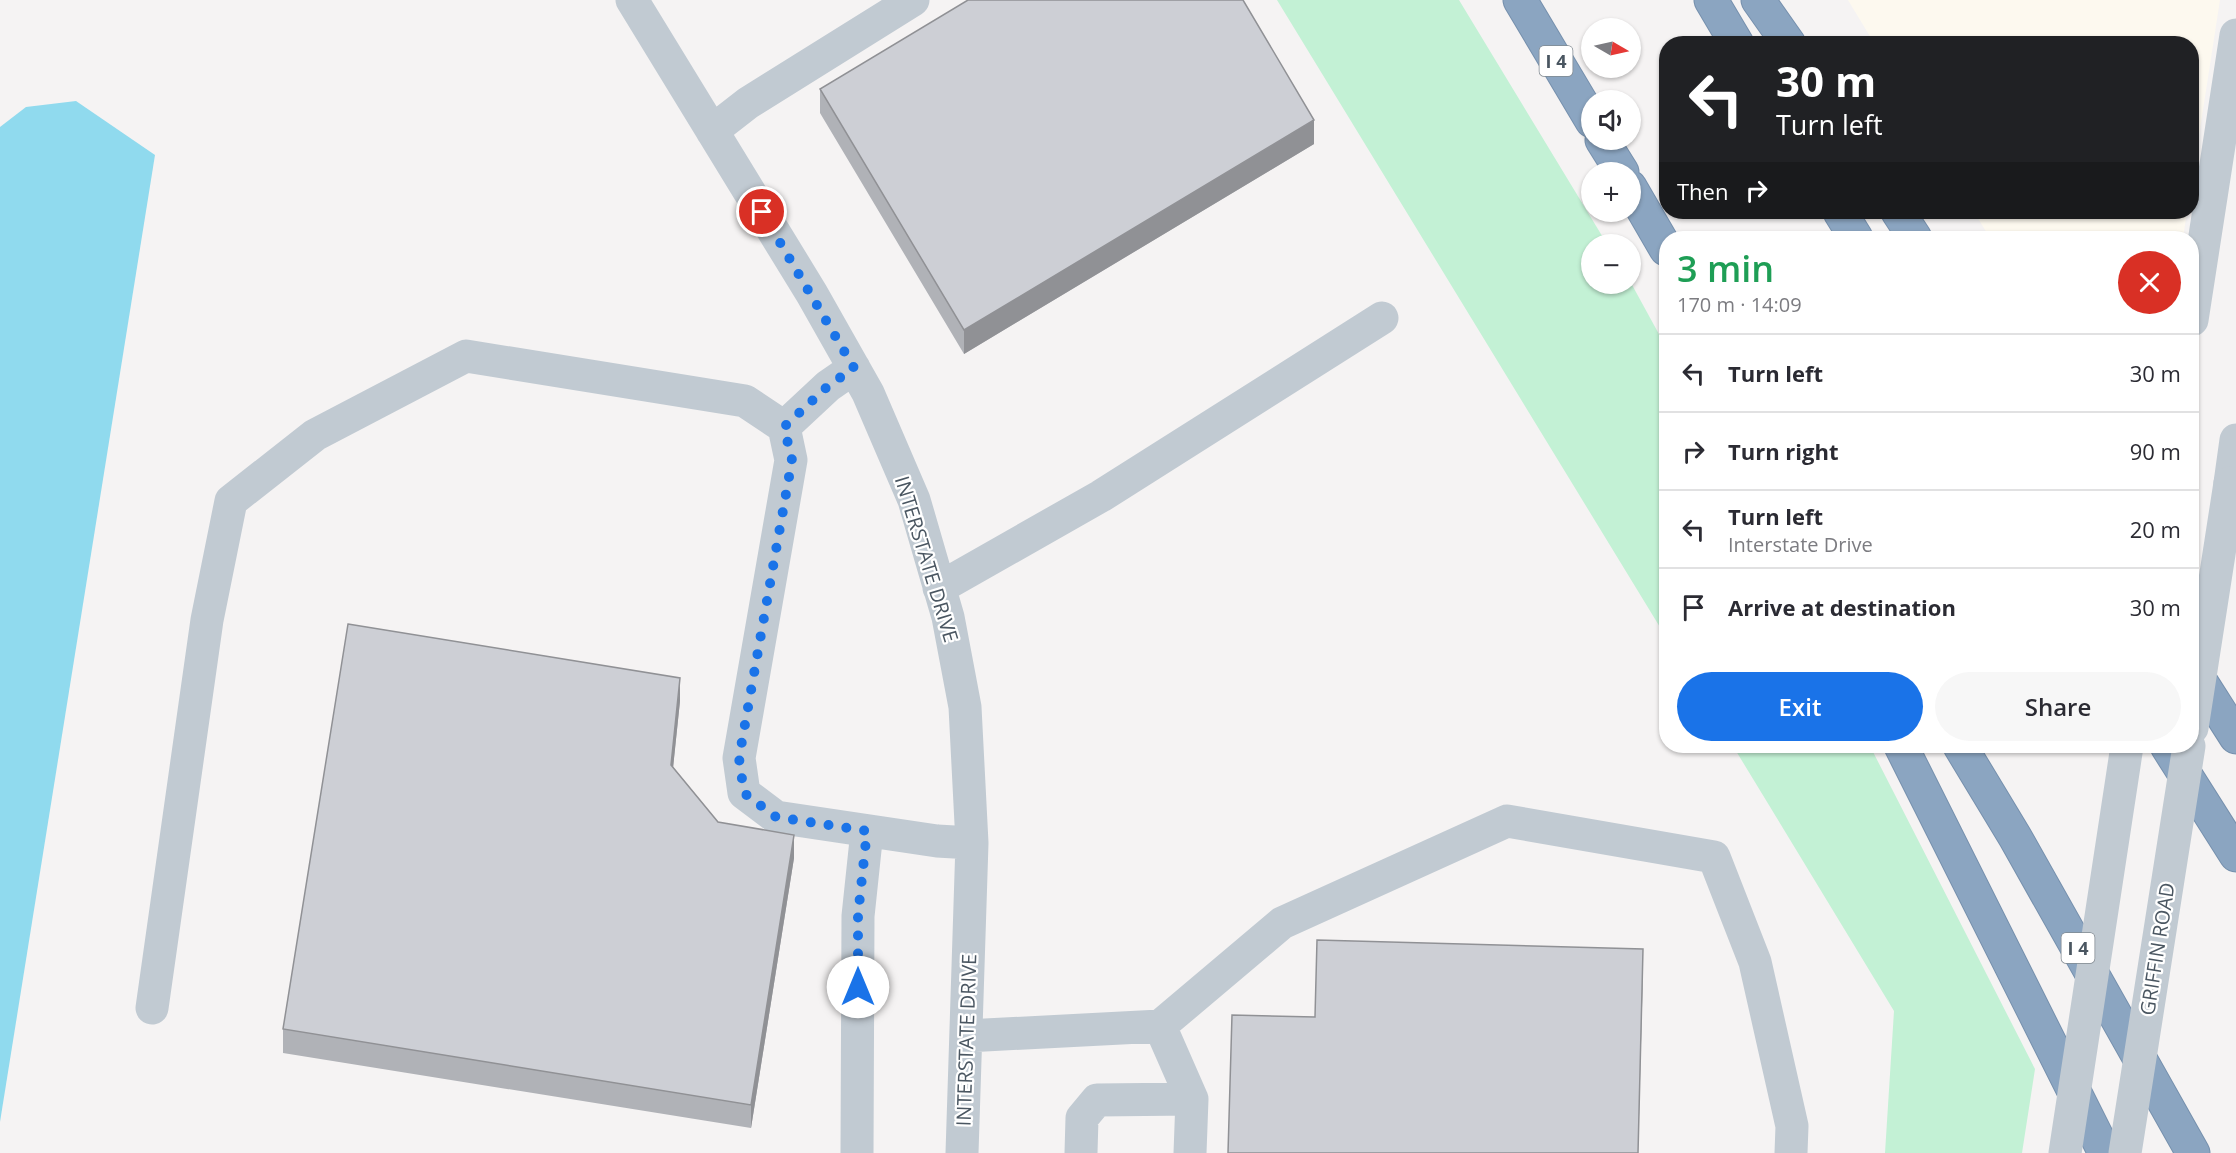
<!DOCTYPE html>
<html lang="en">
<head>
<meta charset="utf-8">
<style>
	body { margin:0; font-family:"Open Sans",sans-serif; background:#f7f7f7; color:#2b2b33; height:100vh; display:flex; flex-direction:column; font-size:22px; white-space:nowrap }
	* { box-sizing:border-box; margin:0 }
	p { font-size:20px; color:#7c7c81 }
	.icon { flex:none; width:33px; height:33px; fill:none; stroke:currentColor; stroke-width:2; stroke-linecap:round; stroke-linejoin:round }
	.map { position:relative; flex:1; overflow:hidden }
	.sheet { position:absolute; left:1659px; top:231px; width:540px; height:522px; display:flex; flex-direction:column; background:#fff; border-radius:24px; box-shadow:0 2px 4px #0004 }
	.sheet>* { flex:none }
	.guide { position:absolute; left:1659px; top:36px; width:540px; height:183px; border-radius:24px; box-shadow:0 2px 4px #0004; background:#202124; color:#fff; overflow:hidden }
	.needle { width:39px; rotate:99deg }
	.fabs { position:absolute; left:1581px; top:18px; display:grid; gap:12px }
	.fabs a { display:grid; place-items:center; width:60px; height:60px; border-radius:50%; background:#fff; box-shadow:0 2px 4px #0004; font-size:30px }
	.pin { position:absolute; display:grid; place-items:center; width:51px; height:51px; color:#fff; margin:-26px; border:3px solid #fff; border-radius:50%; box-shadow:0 2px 6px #0007 }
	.me { position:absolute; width:66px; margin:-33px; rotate:0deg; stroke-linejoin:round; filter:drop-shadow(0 0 4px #0008) }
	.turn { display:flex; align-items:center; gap:21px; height:126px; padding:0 18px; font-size:27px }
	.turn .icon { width:78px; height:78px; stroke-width:2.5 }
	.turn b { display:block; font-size:42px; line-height:51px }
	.then { display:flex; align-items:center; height:57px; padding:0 18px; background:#0003; gap:12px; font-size:22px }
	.round { display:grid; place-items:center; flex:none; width:63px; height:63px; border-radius:32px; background:#f7f7f7 }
	.head { display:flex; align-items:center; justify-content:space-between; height:102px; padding:0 18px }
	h1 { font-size:36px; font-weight:600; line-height:45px; color:#1e9e55 }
	.cta { display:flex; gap:12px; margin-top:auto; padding:12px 18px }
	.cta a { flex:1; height:69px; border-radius:36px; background:#1a73e8; color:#fff; font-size:24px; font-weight:600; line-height:69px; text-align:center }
	.cta a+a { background:#f7f7f7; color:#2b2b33 }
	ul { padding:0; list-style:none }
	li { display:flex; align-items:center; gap:18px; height:78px; padding:0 18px; border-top:2px solid #e1e1e2 }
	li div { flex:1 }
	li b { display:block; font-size:22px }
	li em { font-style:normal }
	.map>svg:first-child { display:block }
	.commercial { fill:#fdf9ef }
	.green { fill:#c3f1d5 }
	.water { fill:#90daee }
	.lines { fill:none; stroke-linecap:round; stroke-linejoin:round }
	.highway-casing { stroke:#7690ad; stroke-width:35 }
	.minor { stroke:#c1cad2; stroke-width:33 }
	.highway { stroke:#8ba5c1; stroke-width:33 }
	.minor-bridge { stroke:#c1cad2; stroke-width:33 }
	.wall { fill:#b0b2b7 }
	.shaded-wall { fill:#909195 }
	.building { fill:#cdcfd5; stroke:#909195; stroke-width:1.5 }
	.route { stroke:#1a73e8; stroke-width:10; stroke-dasharray:0 18 }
	.labels { text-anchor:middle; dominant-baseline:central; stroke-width:4.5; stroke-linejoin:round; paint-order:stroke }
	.shield { fill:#fff; stroke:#808990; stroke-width:1.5 }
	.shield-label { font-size:18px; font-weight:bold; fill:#4a5661 }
	.street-label { font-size:20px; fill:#4a5661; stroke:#fff }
</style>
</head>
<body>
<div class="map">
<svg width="2236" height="1153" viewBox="0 0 2236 1153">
	<rect width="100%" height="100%" fill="#f5f3f3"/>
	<path class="commercial" d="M1848,0H2220L2192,181V44L1874,43Z
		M1974,212H2187L2183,238H1990Z"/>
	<path class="green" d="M1277,0H1459L1607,244H1592V284L1631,283L1666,347V637Z
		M1733,746H1870L2035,1069L2022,1153H1885L1894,1011Z"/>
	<path class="water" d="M76,101L155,155L0,1122V127L26,107Z"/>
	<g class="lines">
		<g class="highway-casing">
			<path id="highway" d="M1520,0L1592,121
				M1711,0L1737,44
				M1758,0L1789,44
				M1602,140L1622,172
				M1630,187L1666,249
				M1840,212L1856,238
				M1898,212L1915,238
				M2192,668L2236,737
				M1901,746L2105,1153
				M1960,746L2015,837L2193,1153
				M2167,746L2236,855"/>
		</g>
		<path class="minor" d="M632,0L812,294L868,393L914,500L948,617L965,707L972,843L962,1153
			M712,131L748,103L913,0
			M2192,320L2236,35
			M784,427L828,386L854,368
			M2230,483L2236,440
			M939,588L1101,496L1382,318
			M152,1008L207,620L231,501L315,435L466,356L745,401L784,427L791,460L739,758L744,793L776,817L937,841L972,843
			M1160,1026L1282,923L1507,821L1714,857L1755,962L1792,1126L1791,1153
			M966,1036L1160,1026L1192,1099L1190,1153
			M857,1153L858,916L867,831
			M1081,1153L1082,1118L1097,1100L1192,1099"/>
		<use href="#highway" class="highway"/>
		<path class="minor-bridge" d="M2192,728L2230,483
			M2065,1153L2127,746
			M2125,1153L2189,746"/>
	</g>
	<path class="wall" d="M820,89L1314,144L964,354L820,113Z
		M680,701L673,767L718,822L794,858L751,1128L283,1053V1029Z"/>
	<path class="shaded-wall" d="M1314,120V144L964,354V330Z
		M680,678V701L671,788V765Z
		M794,835V858L751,1128V1105Z
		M1643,949V972L1638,1153Z"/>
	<path class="building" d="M968,0H1243L1314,120L964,330L820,89Z
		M348,624L680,678L671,765L718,822L794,835L751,1105L283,1029Z
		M1317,940L1643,949L1638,1153H1228L1232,1015L1315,1017Z"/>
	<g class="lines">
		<path class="route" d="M762,212L854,368L828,386L784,427L792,460L739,758L744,793L776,817L867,831L858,915V987"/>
	</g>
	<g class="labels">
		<g class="shield">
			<rect x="1539.5" y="46" width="33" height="30" rx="4.5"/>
			<rect x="2061.5" y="933" width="33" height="30" rx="4.5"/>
		</g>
		<g class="shield-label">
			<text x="1556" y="61">I 4</text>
			<text x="2078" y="948">I 4</text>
		</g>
		<g class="street-label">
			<text transform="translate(927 559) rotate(73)">INTERSTATE DRIVE</text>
			<text transform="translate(2157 949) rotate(-81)">GRIFFIN ROAD</text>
			<text transform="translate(966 1040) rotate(-88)">INTERSTATE DRIVE</text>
		</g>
	</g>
</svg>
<div class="fabs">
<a><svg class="needle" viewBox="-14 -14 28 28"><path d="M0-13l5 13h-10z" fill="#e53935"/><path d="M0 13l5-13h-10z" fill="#7c7c81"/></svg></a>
<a><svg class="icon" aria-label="sound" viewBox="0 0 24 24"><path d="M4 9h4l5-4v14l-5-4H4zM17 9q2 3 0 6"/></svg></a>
<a>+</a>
<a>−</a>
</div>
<div class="pin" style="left:762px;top:212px;background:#d93025"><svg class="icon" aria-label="arrive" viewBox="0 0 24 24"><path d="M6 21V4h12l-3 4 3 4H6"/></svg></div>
<svg class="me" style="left:858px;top:987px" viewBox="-20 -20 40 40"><circle r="19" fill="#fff"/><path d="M0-13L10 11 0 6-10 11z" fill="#1a73e8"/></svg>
<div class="guide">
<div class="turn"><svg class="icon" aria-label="left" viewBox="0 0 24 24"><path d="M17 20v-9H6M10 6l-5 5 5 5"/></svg><div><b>30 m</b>Turn left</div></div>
<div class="then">Then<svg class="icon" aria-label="right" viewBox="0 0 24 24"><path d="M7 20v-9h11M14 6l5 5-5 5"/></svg></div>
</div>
<section class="sheet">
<div class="head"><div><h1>3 min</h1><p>170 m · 14:09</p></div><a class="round" style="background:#d93025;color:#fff"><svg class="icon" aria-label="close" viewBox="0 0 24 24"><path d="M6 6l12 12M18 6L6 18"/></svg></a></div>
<ul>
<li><svg class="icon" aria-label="left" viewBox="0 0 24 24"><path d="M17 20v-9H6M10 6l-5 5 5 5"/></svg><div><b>Turn left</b></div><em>30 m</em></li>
<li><svg class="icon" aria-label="right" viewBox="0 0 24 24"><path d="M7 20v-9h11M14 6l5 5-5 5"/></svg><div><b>Turn right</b></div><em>90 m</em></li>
<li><svg class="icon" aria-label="left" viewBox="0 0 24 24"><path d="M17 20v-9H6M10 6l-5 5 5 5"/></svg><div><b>Turn left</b><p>Interstate Drive</p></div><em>20 m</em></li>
<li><svg class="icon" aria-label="arrive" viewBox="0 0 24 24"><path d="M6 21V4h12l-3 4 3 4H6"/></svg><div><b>Arrive at destination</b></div><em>30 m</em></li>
</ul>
<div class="cta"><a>Exit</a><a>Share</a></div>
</section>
</div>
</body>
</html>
